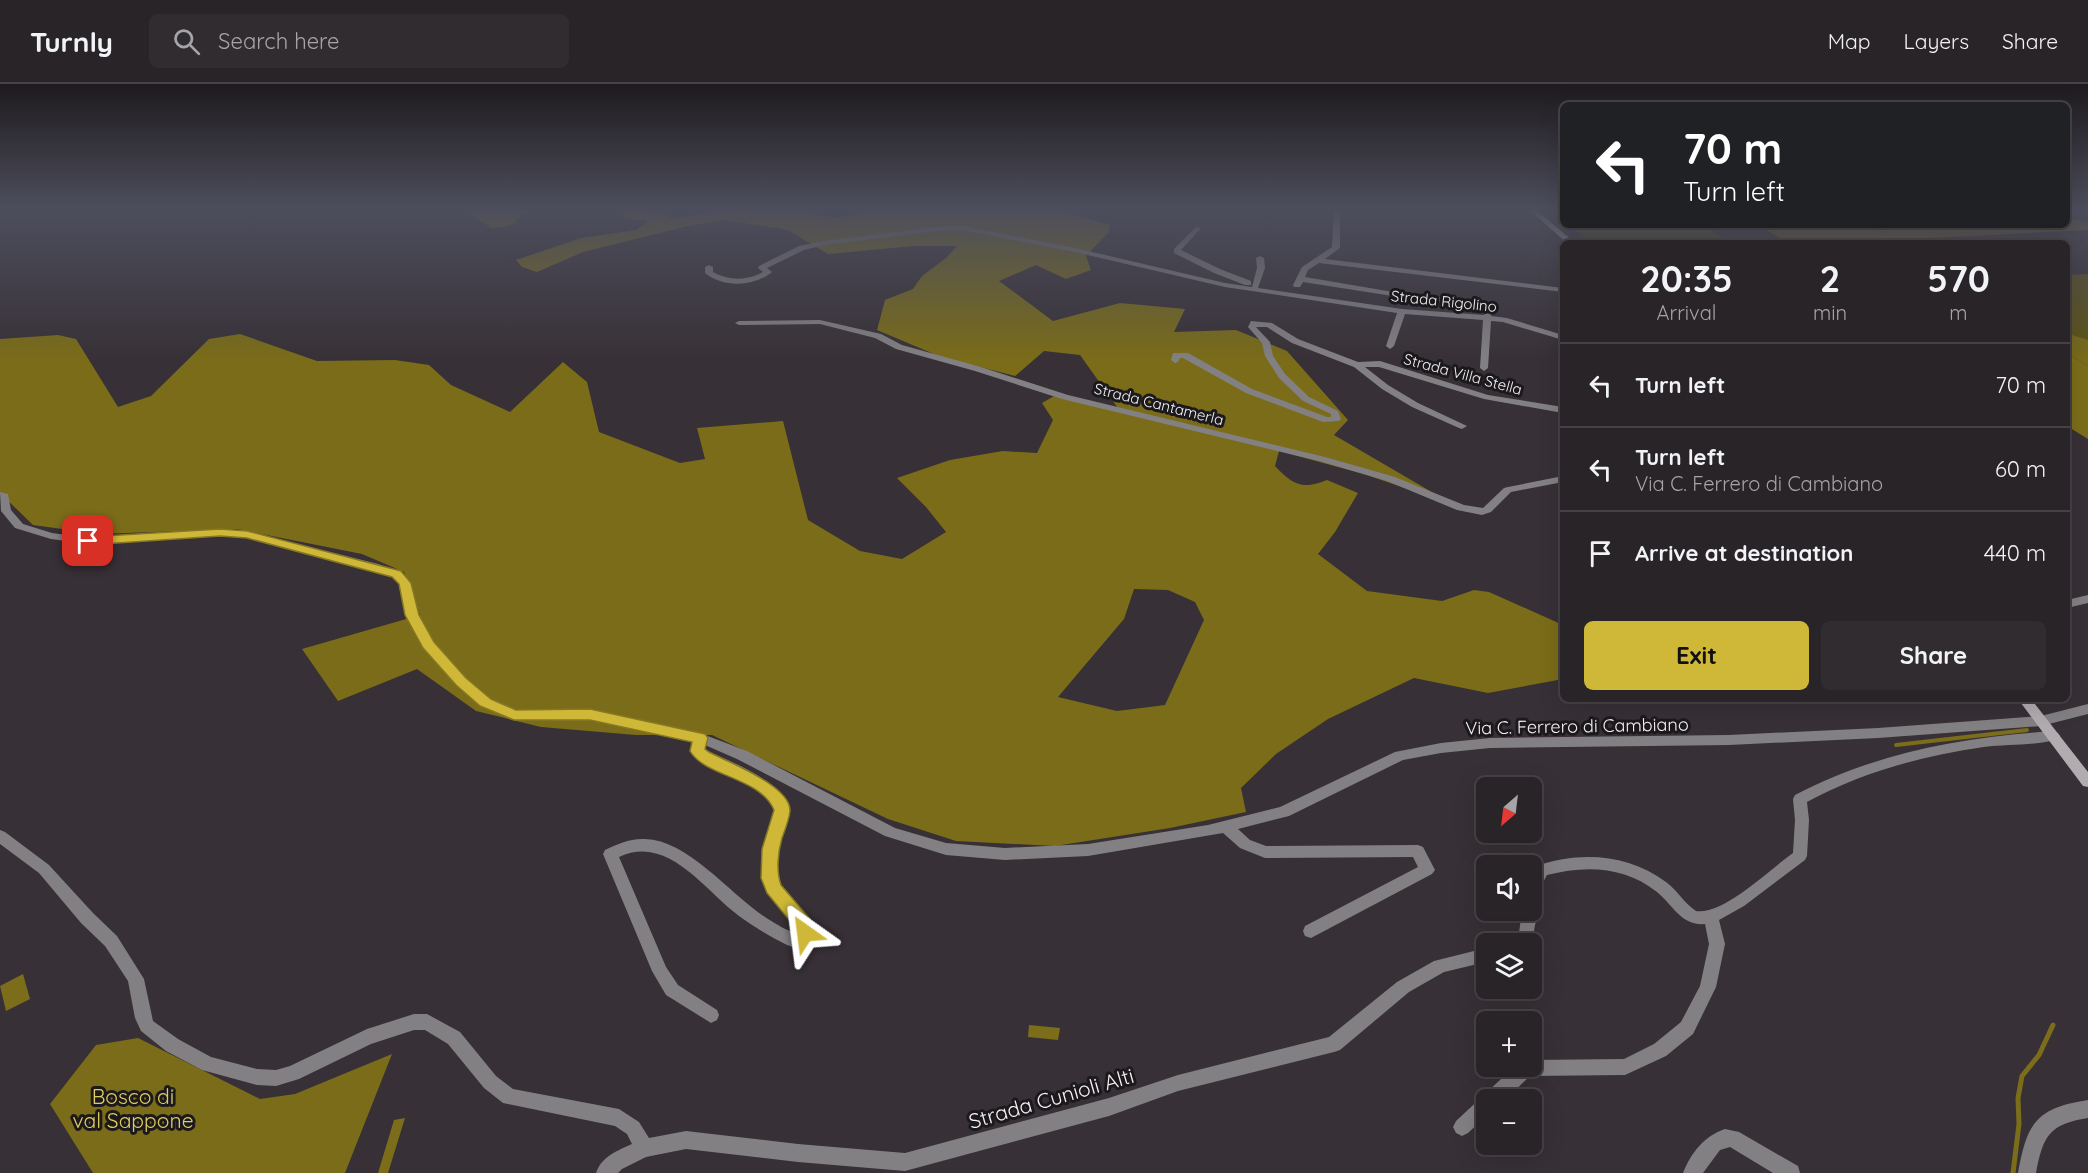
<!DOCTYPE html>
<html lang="en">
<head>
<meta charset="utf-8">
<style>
	body { margin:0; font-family:Quicksand,sans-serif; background:#312c30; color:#f1f3f6; height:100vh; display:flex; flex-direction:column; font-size:22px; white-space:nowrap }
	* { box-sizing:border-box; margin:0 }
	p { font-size:20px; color:#a5a4a8 }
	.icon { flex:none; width:33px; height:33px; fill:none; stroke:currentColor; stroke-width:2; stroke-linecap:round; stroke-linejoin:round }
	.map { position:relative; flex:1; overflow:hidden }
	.side { position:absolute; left:1560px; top:156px; width:510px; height:462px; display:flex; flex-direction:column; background:#292428; border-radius:9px; box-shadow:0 6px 24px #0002,0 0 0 2px #454145 }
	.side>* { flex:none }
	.guide { position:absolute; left:1560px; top:18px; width:510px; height:126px; border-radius:9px; box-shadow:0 6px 24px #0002,0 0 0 2px #454145; background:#202124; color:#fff; overflow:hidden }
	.needle { width:39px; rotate:208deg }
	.tools { position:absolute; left:1476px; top:693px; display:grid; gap:12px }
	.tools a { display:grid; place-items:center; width:66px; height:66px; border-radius:9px; background:#292428; box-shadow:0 6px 24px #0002,0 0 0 2px #454145; font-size:30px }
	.pin { position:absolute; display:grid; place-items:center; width:51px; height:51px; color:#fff; margin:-26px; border-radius:12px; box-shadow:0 3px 9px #0006 }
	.me { position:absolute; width:66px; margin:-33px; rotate:329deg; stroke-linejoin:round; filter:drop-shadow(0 0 4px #0008) }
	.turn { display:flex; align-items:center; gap:21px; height:126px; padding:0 24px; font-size:27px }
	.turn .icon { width:78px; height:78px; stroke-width:2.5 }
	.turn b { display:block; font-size:42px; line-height:51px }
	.eta { display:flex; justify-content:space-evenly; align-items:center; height:102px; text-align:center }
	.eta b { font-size:36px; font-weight:700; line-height:42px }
	.primary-button { display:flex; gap:12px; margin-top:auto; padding:12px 24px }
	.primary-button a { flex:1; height:69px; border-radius:9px; background:#cfb837; color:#111; font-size:24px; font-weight:700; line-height:69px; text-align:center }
	.primary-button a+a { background:#312c30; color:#f1f3f6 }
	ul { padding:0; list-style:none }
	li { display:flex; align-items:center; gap:18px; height:84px; padding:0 24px; border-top:2px solid #454145 }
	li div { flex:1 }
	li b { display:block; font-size:22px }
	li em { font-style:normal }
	header { display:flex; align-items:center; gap:36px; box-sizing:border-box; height:84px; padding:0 30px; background:#292428; border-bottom:2px solid #454145 }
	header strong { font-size:28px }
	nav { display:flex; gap:33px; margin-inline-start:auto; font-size:21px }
	.search { width:420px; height:54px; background:#312c30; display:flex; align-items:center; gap:15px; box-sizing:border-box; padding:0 21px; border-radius:9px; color:#a5a4a8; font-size:22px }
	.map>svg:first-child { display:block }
	.green { fill:#5f5414 }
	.forest { fill:#7a6c18; fill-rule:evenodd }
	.water { fill:#7c6d1a }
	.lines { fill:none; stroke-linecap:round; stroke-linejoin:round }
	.stream-far1 { stroke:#7c6d1a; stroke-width:4 }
	.stream { stroke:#7c6d1a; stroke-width:5 }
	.minor { fill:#838083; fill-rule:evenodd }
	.secondary { fill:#b1acb0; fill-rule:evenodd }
	.route { fill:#cfb837; stroke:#877824; stroke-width:1.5 }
	.labels { text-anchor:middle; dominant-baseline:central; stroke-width:6; stroke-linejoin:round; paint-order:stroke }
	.far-street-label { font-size:15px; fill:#f5f1f5; stroke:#1c191c }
	.street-label { font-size:18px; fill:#f5f1f5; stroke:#1c191c }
	.near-park-label { font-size:21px; fill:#e0cd60; stroke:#1c191c }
	.near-street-label { font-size:21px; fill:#f5f1f5; stroke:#1c191c }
</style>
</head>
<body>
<header>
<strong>Turnly</strong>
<div class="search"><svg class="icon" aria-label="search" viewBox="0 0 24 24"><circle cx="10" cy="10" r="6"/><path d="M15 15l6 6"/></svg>Search here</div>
<nav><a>Map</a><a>Layers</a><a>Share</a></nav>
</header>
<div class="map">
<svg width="2088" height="1089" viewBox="0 0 2088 1089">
	<rect width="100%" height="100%" fill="#373036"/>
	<path class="green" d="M1569,141H1703L1730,159H1592Z
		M2088,190V282L2067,269V191Z"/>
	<path class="forest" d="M462,124H538L522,130L515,139L504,143L491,144Z
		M736,124H804L814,130L839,134L880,124H1052L1110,141L1109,148L1086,172L1091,186L1066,195L1036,181L999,197L1053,237L1120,219L1185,225L1174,248L1236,246L1287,267L1348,336L1334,351L1454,421L1364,390L1279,367L1275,382C1293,401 1302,406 1327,396L1358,409L1335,448L1318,470L1367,507L1442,517L1474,506L1489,508L1563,541V595L1488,609L1414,594L1328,635L1276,670L1241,704L1246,728L1170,744L1055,762L956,757L888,735L712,651H636L541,643L476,627L417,585L338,617L302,565L420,531L404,488L362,470L237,445L98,450L33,441L0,409V255L58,251L76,255L118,323L151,312L209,255L240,250L317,277L395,276L429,281L451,301L510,328L563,278L587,298L599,348L680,379L705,375L697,344L783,337L808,436L860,467L902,475L946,448L926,423L897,394L950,376L1003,367L1037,369L1053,336L1042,319L1054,312L1120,327L1080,271L1044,267L1015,292L941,273L877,246L885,216L913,205L922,192L946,174L957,162H914L828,170L788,146L725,136L684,143L583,168L537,188L522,183L516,176L581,154L636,146L648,137L619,133L628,126L664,129L672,135ZM1134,505L1168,506L1195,518L1204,536L1165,621L1117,627L1058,613L1124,535Z
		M2067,134L2088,138V146L1928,154L1938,159H1900L1870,141H2067Z
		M2067,243L2072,251L2088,256V282L2067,269Z
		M138,954L260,1015L295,1010L392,970L345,1089H93L50,1020L96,961Z"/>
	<path class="water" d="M1759,141H1870L1900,159H1787Z
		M2067,269L2088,282V355L2067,342Z
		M23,890L30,915L6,927L0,902Z
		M1029,941L1060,944L1058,956L1028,953Z
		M405,1034L388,1089H378L394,1036Z"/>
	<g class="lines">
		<path class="stream-far1" d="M1896,661L2027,646"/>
		<path class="stream" d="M2013,1089L2019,1040L2018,1014L2022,992L2039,971L2053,941"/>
		<path class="minor" d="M619,124H628L620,128H616V126Z
			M1334,124H1340V164L1325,175L1563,204V208L1319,179L1308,186L1305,193L1399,209L1490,219L1494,221L1491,232L1507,234L1563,251V256L1503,238L1491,237L1488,284L1484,287L1480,284L1483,236L1405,230L1394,262L1390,265L1386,262L1397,229L1225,203L1075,168L962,146L936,147L824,161L804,166L767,184L772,188C754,203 723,204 705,189V183L709,181L713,183V188C729,197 747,197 763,188L758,184L759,182L799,162L824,157L936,143L962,142L1075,164L1225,199L1252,203L1257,184L1256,174L1260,172L1264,174L1265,184L1258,204L1402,225L1484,231L1486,223L1399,213L1303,198L1300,203H1294L1293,201L1302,183L1332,163Z
			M1196,143L1201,144L1181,166L1220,185L1251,197V201H1245L1214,189L1174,169V165Z
			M820,236L881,250L902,261L981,283L1068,311L1325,373L1395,393L1464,421L1483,424L1504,404L1508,403L1563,392V398L1511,408L1491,428L1482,431L1457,426L1387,397L1319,377L1062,315L975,287L896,265L875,254L820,240L739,241L735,239L739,237Z
			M1251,237L1272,239L1298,255L1358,278L1380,277L1488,311L1563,323V329L1484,315L1379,283H1365L1388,301L1418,319L1467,342L1462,345L1459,344L1412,323L1382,305L1354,283L1292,259L1267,243H1256L1270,258L1273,272L1285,290L1309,313L1338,327L1341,335L1339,337L1323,338L1246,309L1183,274H1180L1178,278L1175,279L1171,276L1173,269H1188L1252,305L1327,333H1331V330L1303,317L1279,294L1265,272L1262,259L1248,243Z
			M0,408L8,410L11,426L23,440L52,449L88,454L220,446L247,448L378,480L401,488L411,499L418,531L433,559L465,595L491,615L516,626H590L705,651L747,667L895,744L946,759L1005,764L1088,760L1208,741L1280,723L1395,668L1441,659L1490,654L1729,651L1878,644L2041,632L2088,620V630L2041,642L1878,654L1729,661L1490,664L1441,669L1403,676L1289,732L1238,745L1250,756L1266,762L1418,761L1423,763L1435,786L1432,790L1311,854L1305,852L1303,847L1305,842L1418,783L1413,773L1265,774L1240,764L1223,749L1088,772L1005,776L946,771L885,752L737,675L705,661L704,665L709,668C732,678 798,703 787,736C782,754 773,775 778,795C782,813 806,826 813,849L808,859L793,863L787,861C771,853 754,843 739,832C704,806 668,750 619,773L666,883L678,901L717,926L719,931L717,936L711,939L666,911L652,887L603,770L605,766C617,760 631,754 645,755C689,756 731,812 768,835C777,840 787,848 797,848C792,834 780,826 772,814C751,784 771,758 775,727C765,696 716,688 692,670L690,667L693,657L590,636H514L481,621L457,601L424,564L406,531L399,500L393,492L370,484L247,454L220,452L88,460L51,455L15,444L1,427Z
			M2088,511V519L2067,524V516Z
			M2053,647L2058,649L2060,652L2058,655C2036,662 2007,660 1984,663C1921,672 1863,688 1807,718L1809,736L1807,772L1805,776L1744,822L1719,836L1725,860L1716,903L1693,950L1666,972L1625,991L1530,992L1505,1016H1486V1032L1468,1049L1462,1052L1456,1049L1453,1043L1456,1037L1515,982H1532V976L1624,975L1654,960L1681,938L1700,902L1709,860L1705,840C1681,842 1673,821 1657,808C1625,782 1585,781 1547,791L1541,802L1537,815L1532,817V791L1537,782C1580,767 1628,770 1666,798C1677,806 1684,819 1696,827C1724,831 1770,785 1793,769L1795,736L1793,715L1795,711C1878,668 1960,654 2053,647Z
			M0,746L5,748L49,781L93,829L117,852L144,895L153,937L178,955L211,973L257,985L276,986L290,982L367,945L414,930H427L460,948L496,992L513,1005L619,1025L639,1038L649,1054L686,1047L798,1060L905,1069L1109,1014L1178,991L1329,953L1397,898L1434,877L1486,864V878L1444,888L1409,908L1340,966L1334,968L1178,1007L1109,1032L905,1087L798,1078L686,1065L646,1073L622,1085L618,1089H596C602,1072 617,1067 632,1060L627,1050L615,1042L503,1019L484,1004L448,960L425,946H414L371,960L299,995L276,1002L257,1001L202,986L166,967L141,947L135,934L128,897L105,862L81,839L39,789L0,760Z
			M1532,820L1536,821L1538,826L1532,857L1528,860H1508L1519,849L1522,826H1532Z
			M2088,1016V1034C2049,1040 2043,1052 2036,1089H2018C2027,1039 2036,1024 2088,1016Z
			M1725,1045L1739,1048L1798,1082L1800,1089H1773L1730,1063L1720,1066L1703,1089H1683C1691,1069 1704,1052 1725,1045Z"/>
		<path class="secondary" d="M1527,124H1534L1575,159H1567Z
			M2018,615H2031L2088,688V703L2083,702Z"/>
	</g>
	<linearGradient id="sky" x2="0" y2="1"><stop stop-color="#1e1a1e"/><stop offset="0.45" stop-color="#4d4e5d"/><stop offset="1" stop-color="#4d4e5d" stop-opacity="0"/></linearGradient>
	<rect width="2088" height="277" fill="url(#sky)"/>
	<path class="route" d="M220,445L247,447L401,487L411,499L419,531L434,558L466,594L491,615L516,626L590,625L705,650L708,654L705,665L709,668C728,678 791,702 790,727C789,736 785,746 782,754C778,768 776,787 781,801L810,835L814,849L811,855L805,857L799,855L795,843L767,809L761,794L762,765L774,726C760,693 705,693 690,667L692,658L590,636H514L480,622L456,601L423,564L405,531L399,500L392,493L247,454L220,452L88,461L82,457L88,453Z"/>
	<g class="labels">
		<g class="far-street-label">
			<text transform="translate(1444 217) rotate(6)">Strada Rigolino</text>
			<text transform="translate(1463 290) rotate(15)">Strada Villa Stella</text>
			<text transform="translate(1159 320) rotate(14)">Strada Cantamerla</text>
		</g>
		<g class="street-label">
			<text transform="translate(1577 642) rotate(-1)">Via C. Ferrero di Cambiano</text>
		</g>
		<g class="near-park-label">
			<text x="133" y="1012">Bosco di<tspan x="133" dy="24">val Sappone</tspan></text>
		</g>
		<g class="near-street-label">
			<text transform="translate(1051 1014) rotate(-16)">Strada Cunioli Alti</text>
		</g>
	</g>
</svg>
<div class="tools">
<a><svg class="needle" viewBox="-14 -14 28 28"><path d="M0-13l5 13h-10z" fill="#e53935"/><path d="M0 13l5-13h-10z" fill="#a5a4a8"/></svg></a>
<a><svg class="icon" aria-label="sound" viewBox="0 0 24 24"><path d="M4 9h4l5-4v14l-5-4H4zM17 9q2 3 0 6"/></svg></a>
<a><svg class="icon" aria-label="layers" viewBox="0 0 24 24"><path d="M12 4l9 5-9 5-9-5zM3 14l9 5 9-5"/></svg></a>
<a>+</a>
<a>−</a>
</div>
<div class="pin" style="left:88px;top:457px;background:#d93025"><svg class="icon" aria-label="arrive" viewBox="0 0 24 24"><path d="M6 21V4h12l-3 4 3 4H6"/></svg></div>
<svg class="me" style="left:805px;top:849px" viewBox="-20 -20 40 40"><path d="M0-17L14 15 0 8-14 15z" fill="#cfb837" stroke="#fff" stroke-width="4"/></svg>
<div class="guide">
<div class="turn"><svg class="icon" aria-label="left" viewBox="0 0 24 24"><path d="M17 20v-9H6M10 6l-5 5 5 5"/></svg><div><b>70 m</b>Turn left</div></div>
</div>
<section class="side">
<div class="eta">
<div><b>20:35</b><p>Arrival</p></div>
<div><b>2</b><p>min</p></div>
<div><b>570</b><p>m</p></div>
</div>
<ul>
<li><svg class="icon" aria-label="left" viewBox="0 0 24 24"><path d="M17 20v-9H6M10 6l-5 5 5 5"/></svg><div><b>Turn left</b></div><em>70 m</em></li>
<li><svg class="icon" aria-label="left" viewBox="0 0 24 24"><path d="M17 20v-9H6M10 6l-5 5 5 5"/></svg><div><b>Turn left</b><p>Via C. Ferrero di Cambiano</p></div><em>60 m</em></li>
<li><svg class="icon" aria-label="arrive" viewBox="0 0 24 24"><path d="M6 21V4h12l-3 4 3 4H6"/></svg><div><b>Arrive at destination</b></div><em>440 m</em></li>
</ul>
<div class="primary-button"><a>Exit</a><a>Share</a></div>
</section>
</div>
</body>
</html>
